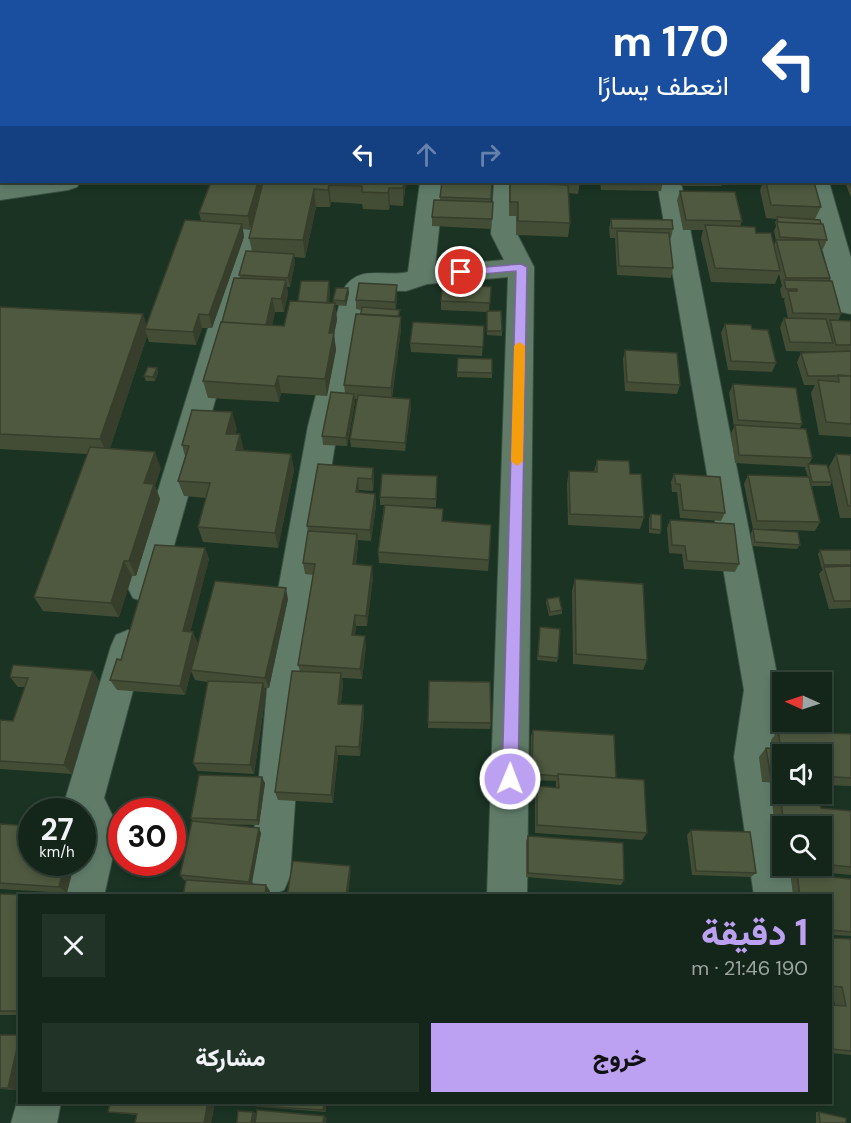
<!DOCTYPE html>
<html lang="ar">
<head>
<meta charset="utf-8">
<style>
	body { margin:0; font-family:"DM Sans",Vazirmatn,sans-serif; background:#213227; color:#f1f3f6; direction:rtl; height:100vh; display:flex; flex-direction:column; font-size:22px; white-space:nowrap }
	* { box-sizing:border-box; margin:0 }
	p { font-size:20px; color:#9da5a2 }
	.icon { flex:none; width:33px; height:33px; fill:none; stroke:currentColor; stroke-width:2; stroke-linecap:round; stroke-linejoin:round }
	.map { position:relative; flex:1; overflow:hidden; direction:ltr }
	.drawer { position:absolute; left:18px; top:894px; width:814px; height:210px; display:flex; flex-direction:column; background:#14261a; border-radius:0px; box-shadow:0 3px 9px #0003,0 0 0 2px #334339; direction:rtl }
	.drawer>* { flex:none }
	.guide { position:absolute; left:0px; top:0px; width:852px; height:183px; box-shadow:0 3px 9px #0003,0 0 0 2px #334339; direction:rtl; background:#1a4fa0; color:#fff; overflow:hidden }
	.needle { width:39px; rotate:273deg }
	.buttons { position:absolute; left:772px; top:672px; display:grid; gap:12px }
	.buttons a { display:grid; place-items:center; width:60px; height:60px; border-radius:0px; background:#14261a; box-shadow:0 3px 9px #0003,0 0 0 2px #334339; font-size:30px }
	.speed { position:absolute; left:18px; top:798px; display:flex; gap:12px; font-size:30px; font-weight:700; text-align:center }
	.speed>* { display:grid; place-content:center; width:78px; height:78px; border-radius:50%; background:#14261a; box-shadow:0 3px 9px #0003,0 0 0 2px #334339; line-height:1 }
	.speed small { font-size:15px; font-weight:400 }
	.speed .limit { border:9px solid #d22; background:#fff; color:#111 }
	.pin { position:absolute; display:grid; place-items:center; width:51px; height:51px; color:#fff; margin:-26px; border:3px solid #fff; border-radius:50%; box-shadow:0 2px 6px #0007 }
	.me { position:absolute; width:66px; margin:-33px; rotate:1deg; stroke-linejoin:round; filter:drop-shadow(0 0 4px #0008) }
	.turn { display:flex; align-items:center; gap:21px; height:126px; padding:0 24px; font-size:27px }
	.turn .icon { width:78px; height:78px; stroke-width:2.5 }
	.turn b { display:block; font-size:42px; line-height:51px }
	.lanes { display:flex; align-items:center; height:57px; padding:0 24px; background:#0003; justify-content:center; gap:30px; direction:ltr }
	.lanes .off { opacity:.35 }
	.round { display:grid; place-items:center; flex:none; width:63px; height:63px; border-radius:0px; background:#213227 }
	.summary { display:flex; align-items:center; justify-content:space-between; height:102px; padding:0 24px }
	h1 { font-size:36px; font-weight:800; line-height:45px; color:#bca0f2 }
	.button { display:flex; gap:12px; margin-top:auto; padding:12px 24px }
	.button a { flex:1; height:69px; border-radius:0px; background:#bca0f2; color:#111; font-size:24px; font-weight:800; line-height:69px; text-align:center }
	.button a+a { background:#213227; color:#f1f3f6 }
	.map>svg:first-child { display:block }
	.lines { fill:none; stroke-linecap:round; stroke-linejoin:round }
	.minor-casing { stroke:#3a5142; stroke-width:2 }
	.minor { fill:#607c69; fill-rule:evenodd }
	.wall { fill:#434d36; fill-rule:evenodd }
	.shaded-wall { fill:#373e2c }
	.building { fill:#4e593f; stroke:#373e2c; stroke-width:1.5 }
	.route { fill:#bca0f2; stroke:#7a689d; stroke-width:1.5 }
	.slow { fill:#f59e0b }
</style>
</head>
<body>
<div class="map">
<svg width="851" height="1123" viewBox="0 0 851 1123">
	<rect width="100%" height="100%" fill="#1a3323"/>
	<g class="lines">
		<g class="minor-casing">
			<path id="minor" d="M850,148H851V162H850Z
				M20,182H80L77,187L68,190L0,200V184Z
				M253,182H277L162,588L157,598L145,602L133,598L128,588Z
				M420,182H444L435,266L504,260L491,234L494,182H518L517,234L534,267L527,896H487L508,277L427,284L406,291L373,290L369,293L338,426L308,612L290,876L284,890L269,896L256,890L250,876L274,612L308,426L343,290C359,263 384,278 408,272Z
				M657,182H681L780,690L772,757L783,826V866H789L794,896H754L734,757L744,690Z
				M805,182H829L851,258V314L841,312L837,305Z
				M128,630L140,635L145,646L104,798L119,829L104,896H64L72,862H82V812H70L65,800L111,646L116,635Z
				M20,1092V1102H61L57,1123H11Z"/>
		</g>
		<use href="#minor" class="minor"/>
	</g>
	<path class="wall" d="M667,0H697V2H667Z
		M701,0H851V10L850,2H818V0L817,2H701Z
		M851,160V198L845,182H850Z
		M201,182H262V186L406,182L403,206L390,205L389,210L363,209L362,204L331,202L330,207H316L305,258L294,257L295,263L290,287H287L288,294L284,312H275L272,325L284,326L298,301L330,290L329,303H334L333,300L348,288L349,293L346,306L335,305L337,320L334,334L336,350L327,396L281,393L279,402L208,398L203,381L222,322L240,278L239,275L252,251L249,238L257,207L250,230L243,229L244,237L212,328H202L196,345L149,342L147,336L110,448L161,468L155,486L160,499L136,576H132L119,617L43,611L34,597L87,454L0,449V307L147,324L201,221L199,213L209,185H202Z
		M492,182L491,202H493L491,229L432,226V217L440,200V197Z
		M509,182L526,183V182H580L578,194L569,193L570,223L568,237L516,235V216H509Z
		M600,182H663L661,191L601,190Z
		M680,182H723L721,186H681Z
		M763,182H814L821,207L815,219L821,224L827,240L823,249H821L830,278L828,281L841,314L838,321H851V437L819,435L811,393L815,385H804L797,362L801,353L826,352L786,351L780,327L784,318H788L784,300L785,298H782L780,289L782,286L779,274L775,284L711,282L701,239L703,230H683L677,200L680,191L742,221L740,226L756,233L774,245L776,241L774,231L776,226L775,222L777,219L766,218L760,190Z
		M611,219L673,229L671,238H669L673,268L671,278L617,275L615,238H610L609,229Z
		M482,286L491,287L489,311L502,331V336L487,335V312L441,310V301Z
		M397,294L396,309L400,310L399,317H401V330L392,398L411,408L405,451L351,447L350,439L357,399H354L355,402L347,446L323,445L322,436L345,393L344,385L361,310L356,309V300Z
		M725,324L752,329L776,363L772,372L728,370L721,333Z
		M484,326L482,356L411,352L410,343Z
		M625,350L680,385L677,394L625,391L623,359Z
		M458,358L492,373V378L457,377Z
		M157,368L158,373L155,381H146L144,376Z
		M733,384L802,424L800,428L812,458L809,464L831,478L829,467L836,454L851,455V518H840L832,482L830,486H811L820,522L815,531L760,529L800,545L797,549L752,546L751,533L753,529L744,484L748,475L808,477L805,468L806,467L735,463L731,433L734,427L729,393Z
		M237,429L235,434L244,451L291,454L294,470L278,548L203,542L198,527L206,498L184,496L178,481L185,456L182,445Z
		M597,460L630,474L644,517L640,529L568,525L567,483L569,471L594,472Z
		M318,464L373,468L374,480L373,491L359,490V492L375,494L376,506L371,541L358,540V545L356,565L373,577L367,626H356L355,635L366,646L362,679L342,678L343,683L341,704L363,705L364,715L360,756L338,755L333,803L278,800L275,792L300,671L298,665L313,575L305,574L303,563L308,531L307,526Z
		M674,474L725,513L721,521L680,518L677,492H672L671,482Z
		M437,476L436,507L405,506L442,521L489,560L488,571L379,563L378,552L384,505H380V497Z
		M651,514L661,530L660,534L649,533V518Z
		M670,520L739,564L735,572L684,569L682,554L669,553L667,528Z
		M205,548L209,559L190,632L198,643L288,599L269,688H265L266,693L254,774L198,771L193,763L208,682L195,680L191,671L185,695L117,690L110,680L121,660Z
		M820,550H851V608L829,609L819,574L823,569H822L818,554Z
		M575,579L647,660L643,670L573,664L572,591Z
		M547,599L562,610V614L549,616L546,602Z
		M540,627L558,658L557,662L537,660Z
		M93,671L99,681L72,774L0,769V722L13,721L25,687H18L10,677Z
		M429,681L491,723L490,729L428,728Z
		M533,730L616,778L647,833L642,840L535,833V795L537,786L556,788V781L530,780L531,736Z
		M778,731L851,734V786L822,785V754H783V783L762,782L759,757L766,748H772L771,740Z
		M265,783L259,825L212,824L261,833L252,884L270,891L184,880L180,875L193,822L191,818Z
		M780,793L821,808L851,811V875L779,868L772,801ZM783,826H822V866H783Z
		M0,824L67,893L0,889Z
		M691,830L756,873L751,877L692,875L687,835Z
		M528,836L624,880L621,885L526,877V841Z
		M797,874L851,879V936L831,935V896H793L791,878Z
		M0,894H1L20,896V1015H0Z
		M831,938L851,939V1055L831,1053V1005H835L832,991H831Z
		M0,1035L16,1090L0,1089Z
		M110,1102H215L211,1123H135L137,1115L108,1112Z
		M257,1102H326V1112L261,1107L257,1106Z
		M816,1112H819L846,1123H816Z"/>
	<path class="shaded-wall" d="M258,182H262L263,188L250,230L248,216Z
		M404,182H406L403,206V188Z
		M329,185L331,202L330,207L328,190Z
		M389,188L390,205L389,210L388,193Z
		M314,189L316,207L305,258L303,240Z
		M242,224L244,237L212,328L209,315Z
		M294,254L295,263L290,287L288,278Z
		M286,280L288,294L284,312L281,299Z
		M329,281L330,290L328,313L327,303Z
		M397,285V294L395,311V302Z
		M348,288L349,293L346,306L345,301Z
		M272,298L275,312L268,340L266,327Z
		M335,303L337,320L334,334L336,350L327,396L325,379L329,333Z
		M143,314L148,329H145L147,336L108,455L100,439Z
		M199,314L202,328L196,345L193,332Z
		M401,317V330L391,401V388Z
		M157,368L158,373L155,381L153,377Z
		M278,376L281,393L279,402L275,386Z
		M354,394L355,402L347,446L346,438Z
		M410,399L411,408L405,451V443Z
		M232,412L237,429L231,450L226,434Z
		M240,434L244,451L236,450Z
		M155,452L161,468L155,486L160,499L136,576L129,561L144,483Z
		M291,454L294,470L278,548L275,533Z
		M373,468L374,480L373,491L372,479Z
		M358,478L359,490L357,504L356,492Z
		M375,494L376,506L371,541L370,530Z
		M357,534L358,545L354,576L353,564Z
		M205,548L209,559L188,642L183,631Z
		M124,561L132,576L119,617L111,603Z
		M372,566L373,577L367,626L366,616Z
		M286,588L288,599L269,688L265,678Z
		M355,615L356,626L353,645L352,635Z
		M193,632L198,643L185,695L180,686Z
		M365,636L366,646L362,679L360,669Z
		M93,671L99,681L72,774L64,765Z
		M341,673L343,683L340,714L338,704Z
		M263,683L266,693L254,774L250,765Z
		M363,705L364,715L360,756L359,747Z
		M336,746L338,755L333,803L331,795Z
		M262,777L265,783L259,825L257,820Z
		M259,828L261,833L251,886L249,882Z
		M65,862H75L67,893L59,887Z
		M350,866L351,871L348,896H346Z
		M266,885L270,891L269,896H265Z
		M20,1038V1071L16,1090L8,1088Z
		M208,1102H215L211,1123H204Z
		M324,1102H326V1112L323,1110Z
		M253,1112L256,1113L254,1123H251Z
		M324,1116L327,1118L326,1123H323Z"/>
	<path class="building" d="M626,0L655,2H626Z
		M850,160H851V187L849,182H850Z
		M211,182H258L248,216L199,213Z
		M263,182H404L403,188H389L388,193L362,192V186L329,185L328,190L314,189L303,240L249,238Z
		M442,182H492L491,199L440,197Z
		M510,182H522V183H510V188Z
		M766,182H814L821,207L771,205Z
		M510,183L568,185L570,223L518,221V202H510Z
		M680,191L735,192L742,221L686,220Z
		M434,200L493,202L492,219L432,217Z
		M777,217L820,220L821,224L778,222Z
		M611,219L672,220L673,229L612,228Z
		M185,220L242,224L209,315L199,314L193,332L145,329Z
		M777,222L823,224L827,240L780,237Z
		M705,225L755,227L756,233H771L780,271L715,268Z
		M617,231L669,233L673,268L619,266Z
		M776,240H818L830,278H786Z
		M246,251L294,254L288,278L239,275Z
		M443,274L483,276L482,286L491,287L490,303L441,301Z
		M234,278L286,280L281,299L272,298L266,325L222,322Z
		M784,280L832,281L841,314L793,313L788,291H797V289H786Z
		M301,281H329L327,303L298,301Z
		M359,283L397,285L395,302L356,300Z
		M336,288H348L345,301L333,300Z
		M290,301L335,303L329,333H334L325,379L278,376L275,386L203,381L221,322L284,326Z
		M0,307L143,314L100,439L0,434Z
		M362,307L400,310L398,316L361,314Z
		M487,311H501L502,331H487Z
		M356,314L401,317L391,388L344,385Z
		M784,318L826,319L833,343L790,342Z
		M830,320L851,321V345H836Z
		M413,322L484,326L483,347L410,343Z
		M725,324L751,325L752,329L768,330L776,363L731,361Z
		M625,350L677,353L680,385L627,382Z
		M851,351V376H808L801,353Z
		M458,358L492,359V373L457,372Z
		M148,367L157,368L153,377L144,376Z
		M838,375L851,376V424L826,422L818,380L839,382Z
		M733,384L796,388L802,424L738,420Z
		M331,392L354,394L346,438L322,436Z
		M358,395L410,399L405,443L350,439Z
		M192,410L232,412L226,434H240L236,450L291,454L275,533L198,527L210,483L178,481L189,446L182,445Z
		M735,425L806,429L812,458L739,455Z
		M90,447L155,452L144,483L154,484L129,561H124L111,603L34,597Z
		M836,454L851,455V506H848Z
		M597,460L629,461L630,474H641L644,517L570,514L569,471L597,472Z
		M318,464L373,468L372,479L358,478L356,492L375,494L370,530L307,526Z
		M808,464L827,465L832,482H812Z
		M382,474L437,476L436,499L380,497Z
		M674,474L720,477L725,513L683,510L680,484H676Z
		M748,475L809,477L820,522L757,521Z
		M385,505L443,509L442,521L491,525L489,560L378,552Z
		M651,514L661,515V530L651,529Z
		M670,520L734,524L739,564L687,561L685,546L672,545Z
		M753,529L798,532L800,545L755,542Z
		M308,531L357,534L353,564L372,566L366,616L355,615L352,635L365,636L360,669L298,665L315,564L303,563Z
		M155,545L205,548L183,631L193,632L180,686L110,680L117,659L121,660Z
		M820,550H851V565H824Z
		M851,566V601H834L824,567Z
		M575,579L643,584L647,660L576,654Z
		M215,581L286,588L265,678L191,670Z
		M559,597L562,610L550,612L547,599Z
		M540,627L560,629L558,658L538,656Z
		M13,665L93,671L64,765L0,761V722L1,720L13,721L28,678L10,677Z
		M292,671L341,673L338,704L363,705L359,747L336,746L331,795L275,792Z
		M208,681L263,683L250,765L193,763Z
		M429,681L490,682L491,723L428,722Z
		M533,730L614,735L616,778L558,774V776L532,774Z
		M778,731L851,734V778L822,776V754H783V774L770,773L766,748L781,749Z
		M558,774L644,780L647,833L537,825V786L559,788Z
		M199,775L262,777L257,820L191,818Z
		M780,793L819,797L821,808L851,811V867L822,864V826H784Z
		M192,821L259,828L249,882L180,875Z
		M0,824L32,826V862H65L59,887L0,883Z
		M691,830L750,832L756,873L696,871Z
		M528,836L623,843L624,880L528,873Z
		M293,861L350,866L346,896H287Z
		M797,874L851,879V932L831,930V896H800Z
		M186,880L266,885L265,896H183Z
		M0,894L64,896H20V1011H0Z
		M831,938L851,939V1051L831,1049V1005L846,1006L842,987L831,986Z
		M0,1035H20L8,1088H0Z
		M110,1102H208L204,1123H135L137,1114L108,1112Z
		M257,1102H324L323,1110L257,1106Z
		M257,1110L324,1116L323,1123H255Z
		M238,1111L253,1112L251,1123H237Z
		M819,1112L846,1118V1123H820Z"/>
	<path class="route" d="M521,264L527,267L518,779L515,784L510,787L504,784L502,779L516,271L461,276L455,272L461,269Z"/>
	<path class="slow" d="M519,342L525,346L523,461L517,466L511,461L514,346Z"/>
</svg>
<div class="buttons">
<a><svg class="needle" viewBox="-14 -14 28 28"><path d="M0-13l5 13h-10z" fill="#e53935"/><path d="M0 13l5-13h-10z" fill="#9da5a2"/></svg></a>
<a><svg class="icon" aria-label="sound" viewBox="0 0 24 24"><path d="M4 9h4l5-4v14l-5-4H4zM17 9q2 3 0 6"/></svg></a>
<a><svg class="icon" aria-label="search" viewBox="0 0 24 24"><circle cx="10" cy="10" r="6"/><path d="M15 15l6 6"/></svg></a>
</div>
<div class="speed"><div>27<small>km/h</small></div><div class="limit">30</div></div>
<div class="pin" style="left:461px;top:272px;background:#d93025"><svg class="icon" aria-label="arrive" viewBox="0 0 24 24"><path d="M6 21V4h12l-3 4 3 4H6"/></svg></div>
<svg class="me" style="left:510px;top:779px" viewBox="-20 -20 40 40"><circle r="17" fill="#bca0f2" stroke="#fff" stroke-width="3"/><path d="M0-11L8 9 0 5-8 9z" fill="#fff"/></svg>
<div class="guide">
<div class="turn"><svg class="icon" aria-label="left" viewBox="0 0 24 24"><path d="M17 20v-9H6M10 6l-5 5 5 5"/></svg><div><b>170 m</b>انعطف يسارًا</div></div>
<div class="lanes"><svg class="icon" aria-label="left" viewBox="0 0 24 24"><path d="M17 20v-9H6M10 6l-5 5 5 5"/></svg><svg class="icon off" aria-label="ahead" viewBox="0 0 24 24"><path d="M12 20V5M6 11l6-6 6 6"/></svg><svg class="icon off" aria-label="right" viewBox="0 0 24 24"><path d="M7 20v-9h11M14 6l5 5-5 5"/></svg></div>
</div>
<section class="drawer">
<div class="summary"><div><h1>1 دقيقة</h1><p>190 m · 21:46</p></div><a class="round"><svg class="icon" aria-label="close" viewBox="0 0 24 24"><path d="M6 6l12 12M18 6L6 18"/></svg></a></div>
<div class="button"><a>خروج</a><a>مشاركة</a></div>
</section>
</div>
</body>
</html>
